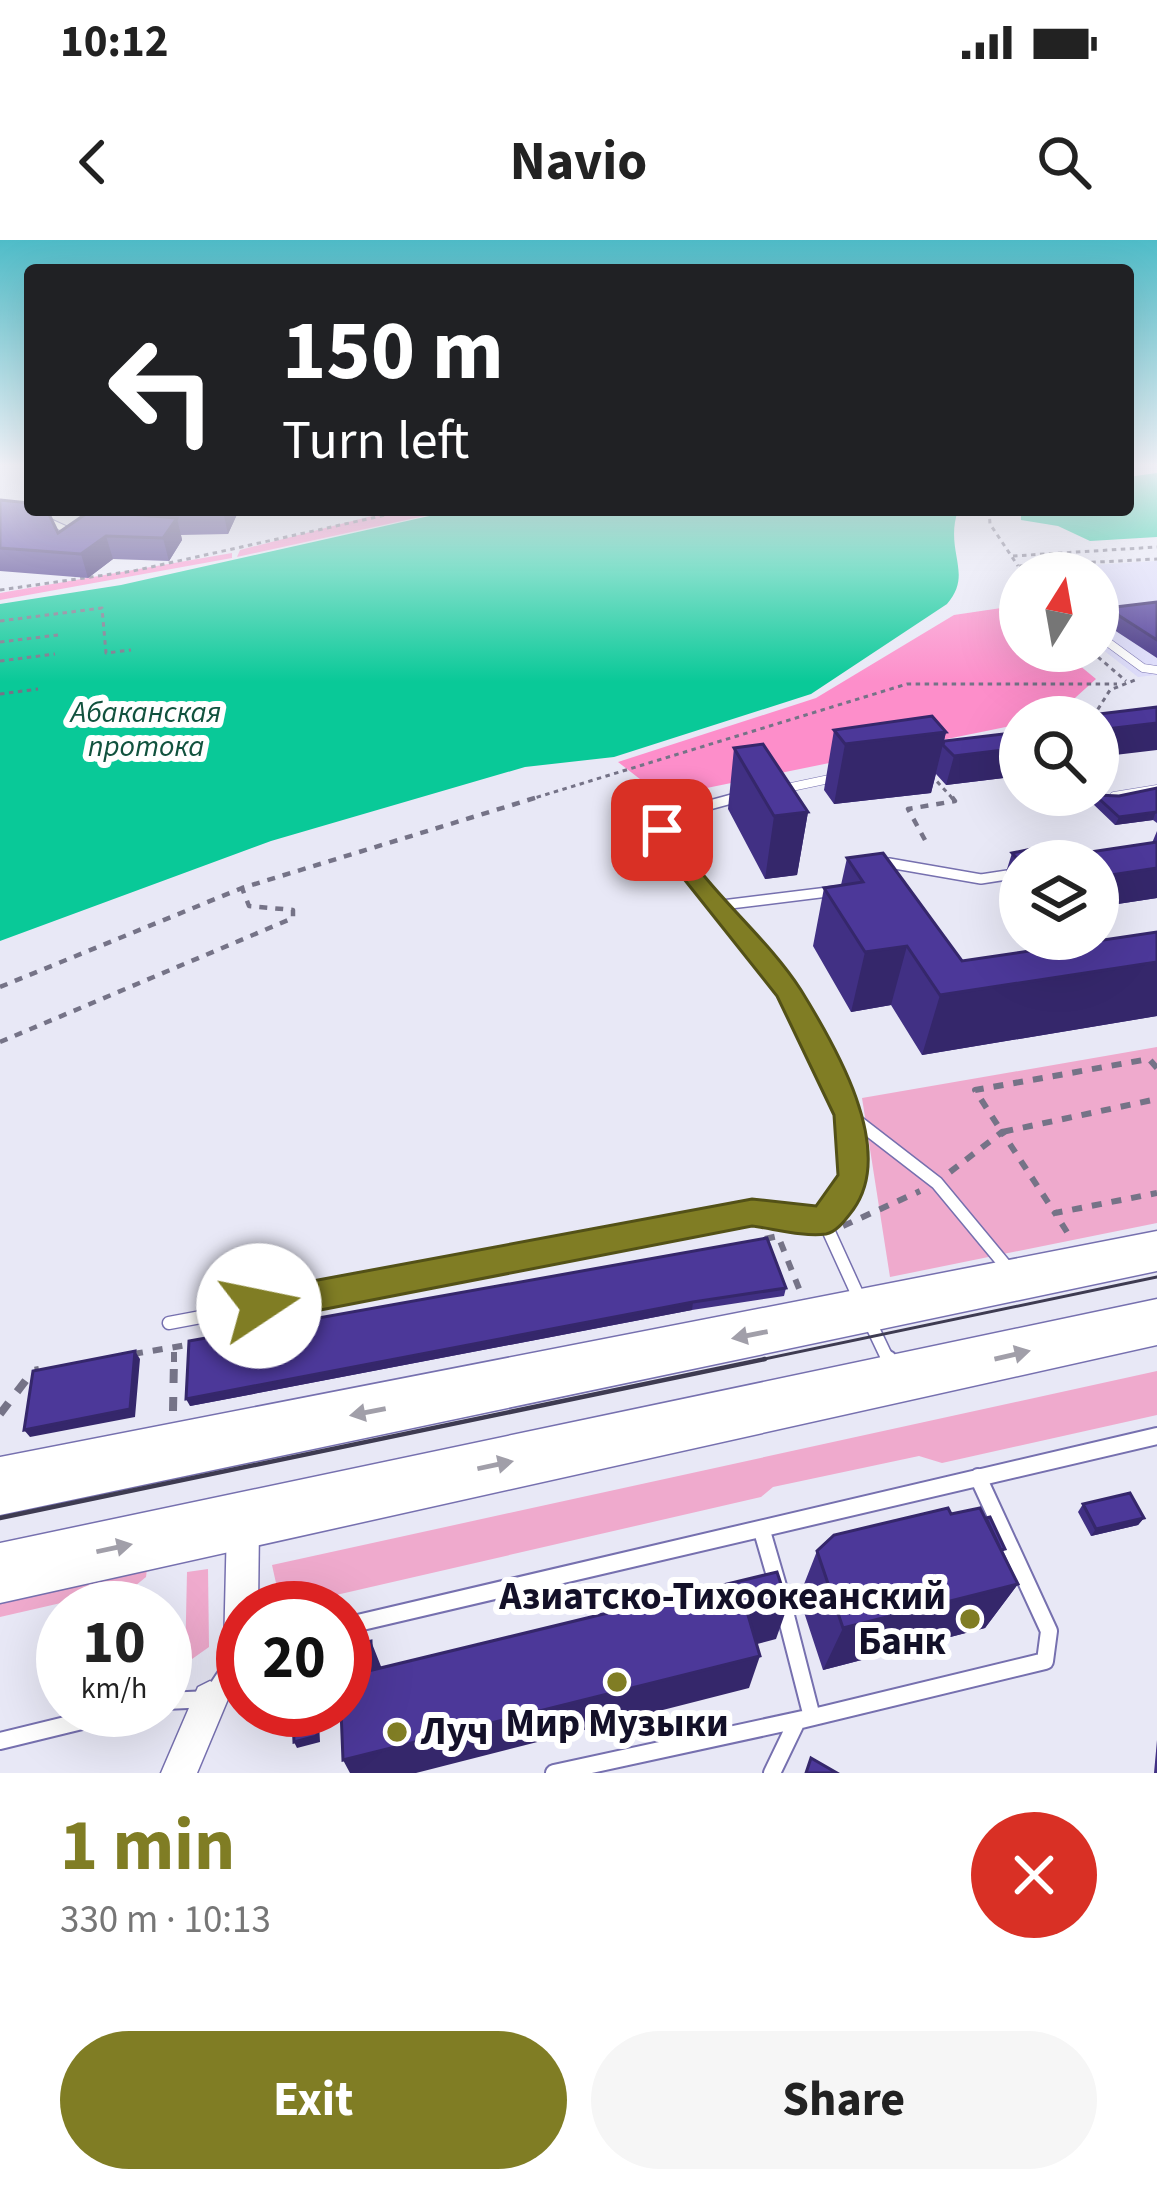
<!DOCTYPE html>
<html lang="en">
<head>
<meta charset="utf-8">
<style>
	body { margin:0; font-family:"Source Sans 3",sans-serif; background:#f6f6f6; color:#222; height:100vh; display:flex; flex-direction:column; font-size:45px; white-space:nowrap }
	* { box-sizing:border-box; margin:0 }
	p { font-size:39px; color:#767676 }
	.icon { flex:none; width:66px; height:66px; fill:none; stroke:currentColor; stroke-width:2; stroke-linecap:round; stroke-linejoin:round }
	.map { position:relative; height:1533px; overflow:hidden }
	.details { display:flex; flex-direction:column; background:#fff; flex:1 }
	.details>* { flex:none }
	.top-card { position:absolute; left:24px; top:24px; width:1110px; height:252px; border-radius:12px; box-shadow:0 12px 48px #0002; background:#202124; color:#fff; overflow:hidden }
	.needle { width:78px; rotate:11deg }
	.tools { position:absolute; left:999px; top:312px; display:grid; gap:24px }
	.tools a { display:grid; place-items:center; width:120px; height:120px; border-radius:50%; background:#fff; box-shadow:0 12px 48px #0002; font-size:60px }
	.speed { position:absolute; left:36px; top:1341px; display:flex; gap:24px; font-size:60px; font-weight:700; text-align:center }
	.speed>* { display:grid; place-content:center; width:156px; height:156px; border-radius:50%; background:#fff; box-shadow:0 12px 48px #0002; line-height:1 }
	.speed small { font-size:30px; font-weight:400 }
	.speed .limit { border:18px solid #d22; background:#fff; color:#111 }
	.pin { position:absolute; display:grid; place-items:center; width:102px; height:102px; color:#fff; margin:-51px; border-radius:24px; box-shadow:0 6px 18px #0006 }
	.me { position:absolute; width:132px; margin:-66px; rotate:79deg; stroke-linejoin:round; filter:drop-shadow(0 0 9px #0008) }
	.turn { display:flex; align-items:center; gap:42px; height:252px; padding:0 60px; font-size:54px }
	.turn .icon { width:156px; height:156px; stroke-width:2.5 }
	.turn b { display:block; font-size:84px; line-height:102px }
	.round { display:grid; place-items:center; flex:none; width:126px; height:126px; border-radius:63px; background:#f6f6f6 }
	.overview { display:flex; align-items:center; justify-content:space-between; height:204px; padding:0 60px }
	h1 { font-size:72px; font-weight:700; line-height:90px; color:#807d24 }
	.primary-button { display:flex; gap:24px; margin-top:auto; padding:24px 60px }
	.primary-button a { flex:1; height:138px; border-radius:72px; background:#807d24; color:#fff; font-size:48px; font-weight:700; line-height:138px; text-align:center }
	.primary-button a+a { background:#f6f6f6; color:#222 }
	.status { display:flex; justify-content:space-between; align-items:center; height:84px; padding:0 60px; background:#fff; direction:ltr }
	.status svg { height:33px; fill:currentColor }
	header { display:flex; justify-content:space-between; align-items:center; height:156px; padding:0 60px; background:#fff; font-size:54px; font-weight:700 }
	.map>svg:first-child { display:block }
	.built { fill:#dcdbfa }
	.green { fill:#efaacd }
	.forest { fill:#fd8eca }
	.water { fill:#09c998 }
	.lines { fill:none; stroke-linecap:round; stroke-linejoin:round }
	.lane-far4-casing { stroke:#7670af; stroke-width:8 }
	.lane-far3-casing { stroke:#7670af; stroke-width:9 }
	.lane-far2-casing { stroke:#7670af; stroke-width:12 }
	.lane-far1-casing { stroke:#7670af; stroke-width:15 }
	.lane-casing { stroke:#7670af; stroke-width:20 }
	.street-casing { stroke:#7670af; stroke-width:3 }
	.highway-casing { stroke:#7670af; stroke-width:3 }
	.path-far3 { stroke:#757387; stroke-width:3; stroke-dasharray:4.5 4.5; stroke-linecap:butt }
	.path-far2 { stroke:#757387; stroke-width:4.5; stroke-dasharray:8 8; stroke-linecap:butt }
	.path-far1 { stroke:#757387; stroke-width:6; stroke-dasharray:10 10; stroke-linecap:butt }
	.path { stroke:#757387; stroke-width:8; stroke-dasharray:14 14; stroke-linecap:butt }
	.lane-far4 { stroke:#fff; stroke-width:6 }
	.lane-far3 { stroke:#fff; stroke-width:8 }
	.lane-far2 { stroke:#fff; stroke-width:9 }
	.lane-far1 { stroke:#fff; stroke-width:12 }
	.lane { stroke:#fff; stroke-width:16 }
	.street { fill:#fff; fill-rule:evenodd }
	.highway { fill:#fff; fill-rule:evenodd }
	.tram-far1 { stroke:#3e3b51; stroke-width:3 }
	.tram { stroke:#3e3b51; stroke-width:4.5 }
	.wall { fill:#413084 }
	.shaded-wall { fill:#35276b }
	.building { fill:#4c3899; stroke:#35276b; stroke-width:3 }
	.oneway { fill:#a19fa9 }
	.route { fill:#807d24; stroke:#535117; stroke-width:3 }
	.poi-dot { fill:#807d24; stroke:#fff; stroke-width:4.5 }
	.labels { text-anchor:middle; dominant-baseline:central; stroke-width:12; stroke-linejoin:round; paint-order:stroke }
	.far-water-label { font-size:30px; font-style:italic; fill:#11523e; stroke:#fff }
	.near-poi-label { font-size:39px; font-weight:bold; fill:#131028; stroke:#fff; text-anchor:end }
</style>
</head>
<body>
<div class="status"><b>10:12</b><svg viewBox="0 0 49 12"><path d="M0 12V9h3v3zM5 12V6h3v6zM10 12V3h3v9zM15 12V0h3v12zM26 1h20v11H26zM47 4h2v5h-2z"/></svg></div>
<header><svg class="icon" aria-label="back" viewBox="0 0 24 24"><path d="M15 5l-7 7 7 7"/></svg>Navio<svg class="icon" aria-label="search" viewBox="0 0 24 24"><circle cx="10" cy="10" r="6"/><path d="M15 15l6 6"/></svg></header>
<div class="map">
<svg width="1157" height="1533" viewBox="0 0 1157 1533">
	<rect width="100%" height="100%" fill="#e8e8f6"/>
	<path class="built" d="M1157,321V435L1138,437L1098,406V333H1028L1026,329Z"/>
	<path class="green" d="M1157,807V983L890,1037L862,858Z
		M1157,1131V1175L942,1223L919,1216L773,1247L761,1257L310,1361L291,1360L278,1352L272,1325Z
		M147,1329L146,1337L135,1346L0,1377V1359Z
		M208,1329L209,1407L185,1424L187,1332Z"/>
	<path class="forest" d="M395,270H452L237,317L240,310Z
		M232,313V318L0,360V353Z
		M1008,367L1020,377V411H1062L1096,439L1055,476L1020,477V484L663,557L618,522L816,458L954,375Z"/>
	<path class="water" d="M1157,233V297L1090,301L1058,286L1021,280V270H1128V237Z
		M456,270H958C944,312 974,333 947,364L811,454L614,517L525,527L271,601L0,701V364L121,345Z"/>
	<g class="lines">
		<g class="lane-far4-casing">
			<path id="lane-far4" d="M39,277L76,294"/>
		</g>
		<g class="lane-far3-casing">
			<path id="lane-far3" d="M1098,395L1143,428L1157,430
				M782,549L834,538
				M1114,556L1157,549
				M728,560L740,557"/>
		</g>
		<g class="lane-far2-casing">
			<path id="lane-far2" d="M739,557L669,576L662,589L664,600L788,752L814,804
				M881,628L889,623L981,639L1020,633
				M714,666L836,651"/>
		</g>
		<g class="lane-far1-casing">
			<path id="lane-far1" d="M812,801C845,867 877,917 824,981L860,1060
				M849,875L937,943L1010,1031
				M870,1082L889,1122
				M169,1083L753,973L824,981"/>
		</g>
		<g class="lane-casing">
			<path id="lane" d="M888,1119L891,1125
				M762,1291L778,1346
				M345,1386L1157,1196
				M165,1461L210,1459L243,1409
				M0,1501L127,1470
				M554,1533L812,1477L783,1364
				M772,1533L797,1481L1045,1421L1049,1391L978,1237"/>
		</g>
		<g class="street-casing">
			<path id="street" d="M243,1268L254,1273L259,1284L258,1368H243L241,1427L229,1422L224,1410L227,1284L232,1273Z
				M210,1441L222,1447L228,1459L197,1533H161L198,1447Z"/>
		</g>
		<g class="highway-casing">
			<path id="highway" d="M1157,991V1031L0,1275V1217Z
				M1157,1059V1105L0,1363V1303Z"/>
		</g>
		<path class="path-far3" d="M989,270L990,284L1018,326
			M1013,316L1157,307
			M1021,333L1018,326L1157,319
			M0,350L133,331L408,270
			M0,381L102,368L106,413L131,410
			M0,402L58,395
			M1091,411L1126,441
			M0,421L55,414
			M0,454L38,449
			M1093,477L1110,450L1135,440
			M931,535L954,560
			M528,560L907,444H1117"/>
		<path class="path-far2" d="M925,600L908,569L955,561L952,557
			M0,747L242,648L538,557
			M0,802L293,678V670L249,666L242,648"/>
		<path class="path-far1" d="M1157,828L1149,819L975,850L1002,892L1157,859
			M950,932L1002,892L1055,973
			M843,986L920,951
			M1067,992L1055,973L1157,953
			M765,999L778,996L800,1051
			M133,1114L193,1104
			M174,1122V1107"/>
		<path class="path" d="M173,1171L174,1119
			M0,1174L33,1131L39,1130"/>
		<use href="#lane-far4" class="lane-far4"/>
		<use href="#lane-far3" class="lane-far3"/>
		<use href="#lane-far2" class="lane-far2"/>
		<use href="#lane-far1" class="lane-far1"/>
		<use href="#lane" class="lane"/>
		<use href="#street" class="street"/>
		<use href="#highway" class="highway"/>
		<path class="tram-far1" d="M750,1122L1157,1037"/>
		<path class="tram" d="M0,1278L765,1119"/>
	</g>
	<path class="wall" d="M0,260L58,293L167,277L166,272L169,270H239L228,294L181,295L182,300L169,321L113,319L88,338L0,331Z
		M1157,362V418L1102,382L1107,368Z
		M834,490L946,492L944,501L1020,508V536L946,545L936,534L931,553L834,564L824,550Z
		M734,508L808,572L797,635L765,639L728,569Z
		M1157,548V583L1153,580L1115,585L1092,563L1095,555L1119,556Z
		M1157,591V658L1098,667V621H1020V666L1002,645L1012,613L1057,617L1152,603Z
		M847,618L962,721L1157,692V776L922,815L891,765L851,772L813,706L824,648L841,645Z
		M786,1048L784,1056L692,1070L190,1166L189,1101Z
		M1083,1264L1144,1278L1138,1285L1091,1296L1078,1272Z
		M951,1274L1005,1309L1002,1312L1018,1344L985,1388L823,1430L799,1357L817,1311Z
		M1157,1500V1533H1154Z"/>
	<path class="shaded-wall" d="M239,270L228,294L223,271Z
		M177,278L182,300L169,321L163,298Z
		M106,296L113,319L88,338L81,314Z
		M1157,483V510L1098,517V490Z
		M946,492L931,553L834,564L845,504Z
		M1020,508V536L946,545L954,516Z
		M1156,571L1153,580L1115,585L1119,577Z
		M808,572L797,635L765,639L774,576Z
		M1157,628V658L1098,667V637Z
		M907,706L891,765L851,772L865,712Z
		M1157,722V776L922,815L940,755Z
		M693,1062L692,1070L190,1166L186,1159Z
		M135,1111L140,1119L135,1177L30,1197L24,1190Z
		M1144,1278L1138,1285L1091,1296L1096,1289Z
		M1018,1344L985,1388L823,1430L843,1388Z
		M788,1365L776,1399L738,1409L748,1375Z
		M371,1401L384,1434L372,1430Z
		M760,1416L749,1448L416,1533H350L343,1520Z
		M315,1475L319,1481L320,1502L297,1508L294,1502Z"/>
	<path class="building" d="M0,260L30,263V270H47L58,293L90,271L177,278L163,298L106,296L81,314L0,308Z
		M169,270H223L166,272Z
		M1157,362V400L1107,368Z
		M1157,467V483L1098,490V477H1074Z
		M932,476L946,492L845,504L834,490Z
		M1020,492V508L954,516L943,505L944,501Z
		M763,504L808,572L774,576L734,508Z
		M1157,548V572L1119,577L1095,555L1119,556Z
		M1157,602V628L1098,637V621L1020,622L1012,613L1046,606L1057,617Z
		M883,613L962,721L1157,692V722L940,755L907,706L865,712L824,648L863,642L847,618Z
		M767,998L786,1048L693,1062L186,1159L189,1101Z
		M135,1111L130,1169L24,1190L33,1131Z
		M1130,1253L1144,1278L1096,1289L1083,1264Z
		M948,1268L951,1274L980,1268L1018,1344L843,1388L817,1311L834,1295Z
		M990,1277L1005,1309L1001,1310L986,1278Z
		M777,1332L788,1365L748,1375L760,1416L343,1520L341,1470H345V1407L371,1401L372,1430Z
		M315,1475L317,1496L294,1502L293,1481Z
		M811,1518L837,1533H806Z"/>
	<defs><path id="oneway-solid" d="M-6-.8H1V-3.2L6.5 0L1 3.2V.8H-6Z" transform="scale(3)"/></defs>
	<g class="oneway">
		<use href="#oneway-solid" transform="translate(750 1095) rotate(169)"/>
		<use href="#oneway-solid" transform="translate(1012 1115) rotate(-13)"/>
		<use href="#oneway-solid" transform="translate(368 1172) rotate(169)"/>
		<use href="#oneway-solid" transform="translate(495 1225) rotate(-12)"/>
		<use href="#oneway-solid" transform="translate(114 1308) rotate(-12)"/>
	</g>
	<linearGradient id="sky" x2="0" y2="1"><stop stop-color="#4fbcc8"/><stop offset="0.51" stop-color="#f5f5fb"/><stop offset="1" stop-color="#f5f5fb" stop-opacity="0"/></linearGradient>
	<rect width="1157" height="442" fill="url(#sky)"/>
	<path class="route" d="M662,583L670,585C702,648 763,691 801,750C835,805 897,910 853,970C846,979 837,992 826,994C804,997 775,989 752,986L259,1082L246,1077L241,1066L246,1055L259,1051L752,959L816,966L838,935L834,875L777,756L653,600L651,590Z"/>
	<g class="poi-dot">
		<circle cx="970" cy="1379" r="12"/>
		<circle cx="617" cy="1442" r="12"/>
		<circle cx="397" cy="1492" r="12"/>
	</g>
	<g class="labels">
		<g class="far-water-label">
			<text x="146" y="472">Абаканская<tspan x="146" dy="34">протока</tspan></text>
		</g>
		<g class="near-poi-label">
			<text x="946" y="1357">Азиатско-Тихоокеанский<tspan x="946" dy="45">Банк</tspan></text>
			<text x="617" y="1484" text-anchor="middle">Мир Музыки</text>
			<text x="421" y="1492" text-anchor="start">Луч</text>
		</g>
	</g>
</svg>
<div class="tools">
<a><svg class="needle" viewBox="-14 -14 28 28"><path d="M0-13l5 13h-10z" fill="#e53935"/><path d="M0 13l5-13h-10z" fill="#767676"/></svg></a>
<a><svg class="icon" aria-label="search" viewBox="0 0 24 24"><circle cx="10" cy="10" r="6"/><path d="M15 15l6 6"/></svg></a>
<a><svg class="icon" aria-label="layers" viewBox="0 0 24 24"><path d="M12 4l9 5-9 5-9-5zM3 14l9 5 9-5"/></svg></a>
</div>
<div class="speed"><div>10<small>km/h</small></div><div class="limit">20</div></div>
<div class="pin" style="left:662px;top:590px;background:#d93025"><svg class="icon" aria-label="arrive" viewBox="0 0 24 24"><path d="M6 21V4h12l-3 4 3 4H6"/></svg></div>
<svg class="me" style="left:259px;top:1066px" viewBox="-20 -20 40 40"><circle r="19" fill="#fff"/><path d="M0-13L10 11 0 6-10 11z" fill="#807d24"/></svg>
<div class="top-card">
<div class="turn"><svg class="icon" aria-label="left" viewBox="0 0 24 24"><path d="M17 20v-9H6M10 6l-5 5 5 5"/></svg><div><b>150 m</b>Turn left</div></div>
</div>
</div>
<section class="details">
<div class="overview"><div><h1>1 min</h1><p>330 m · 10:13</p></div><a class="round" style="background:#d93025;color:#fff"><svg class="icon" aria-label="close" viewBox="0 0 24 24"><path d="M6 6l12 12M18 6L6 18"/></svg></a></div>
<div class="primary-button"><a>Exit</a><a>Share</a></div>
</section>
</body>
</html>
